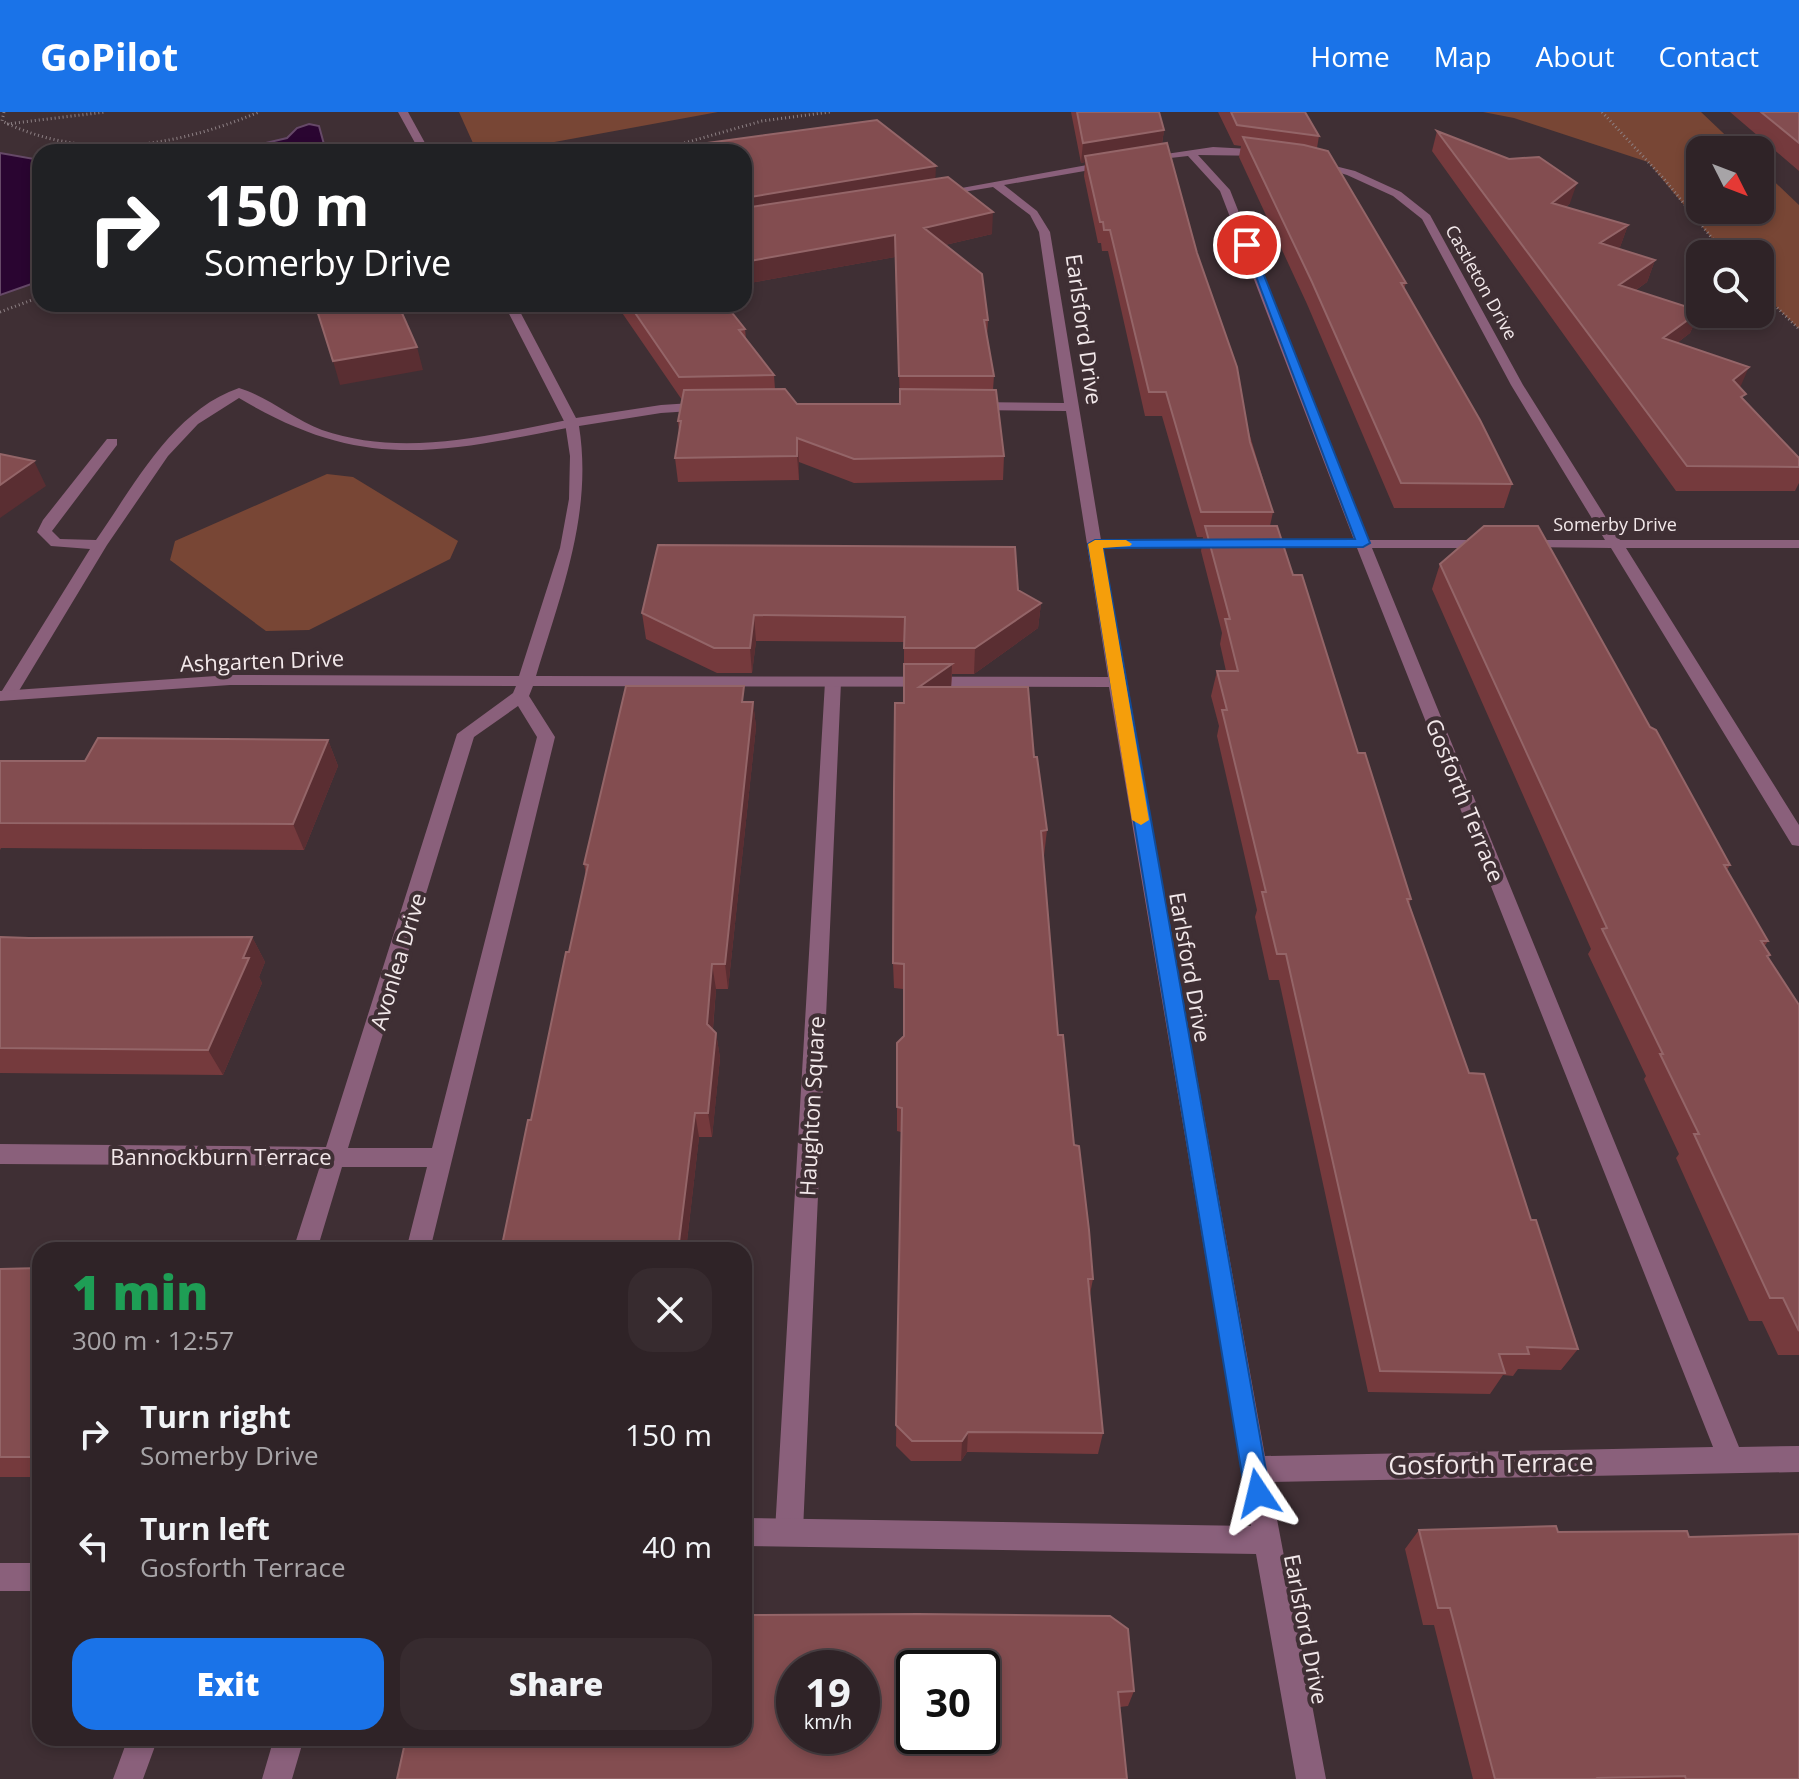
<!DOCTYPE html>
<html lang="en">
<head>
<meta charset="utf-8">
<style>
	body { margin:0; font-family:"Open Sans",sans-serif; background:#372b2f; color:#f1f3f6; height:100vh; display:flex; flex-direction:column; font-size:30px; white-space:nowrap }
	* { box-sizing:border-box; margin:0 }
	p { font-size:26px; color:#a7a4a7 }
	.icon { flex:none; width:44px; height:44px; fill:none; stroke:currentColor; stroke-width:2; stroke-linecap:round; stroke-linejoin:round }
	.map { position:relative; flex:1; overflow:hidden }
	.drawer { position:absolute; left:32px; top:1130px; width:720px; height:504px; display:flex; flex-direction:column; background:#2f2327; border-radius:24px; box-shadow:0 4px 12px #0003,0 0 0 2px #4a4044 }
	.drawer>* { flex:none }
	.banner { position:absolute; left:32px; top:32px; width:720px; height:168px; border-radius:24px; box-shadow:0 4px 12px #0003,0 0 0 2px #4a4044; background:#202124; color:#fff; overflow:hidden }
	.needle { width:52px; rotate:132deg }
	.controls { position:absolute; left:1686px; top:24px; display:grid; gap:16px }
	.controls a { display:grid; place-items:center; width:88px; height:88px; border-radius:16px; background:#2f2327; box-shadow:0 4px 12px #0003,0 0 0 2px #4a4044; font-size:40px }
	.speed { position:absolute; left:776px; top:1538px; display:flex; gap:16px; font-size:40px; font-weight:700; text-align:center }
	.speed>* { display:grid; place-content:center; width:104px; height:104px; border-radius:50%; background:#2f2327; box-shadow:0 4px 12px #0003,0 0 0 2px #4a4044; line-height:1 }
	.speed small { font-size:20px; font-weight:400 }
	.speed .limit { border:4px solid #111; border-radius:12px; background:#fff; color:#111 }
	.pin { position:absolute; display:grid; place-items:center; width:68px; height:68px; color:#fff; margin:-34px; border:4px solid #fff; border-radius:50%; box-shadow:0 2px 8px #0007 }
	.me { position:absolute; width:88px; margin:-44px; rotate:350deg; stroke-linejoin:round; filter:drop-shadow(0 0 6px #0008) }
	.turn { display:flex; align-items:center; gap:28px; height:168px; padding:0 40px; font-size:36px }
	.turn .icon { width:104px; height:104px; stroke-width:2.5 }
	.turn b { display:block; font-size:56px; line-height:68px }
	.round { display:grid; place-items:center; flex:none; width:84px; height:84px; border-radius:24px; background:#372b2f }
	.head { display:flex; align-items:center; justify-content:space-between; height:136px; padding:0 40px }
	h1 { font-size:48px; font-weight:800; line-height:60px; color:#1e9e55 }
	.action { display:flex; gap:16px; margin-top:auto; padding:16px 40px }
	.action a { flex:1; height:92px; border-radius:24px; background:#1a73e8; color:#fff; font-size:32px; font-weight:800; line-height:92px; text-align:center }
	.action a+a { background:#372b2f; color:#f1f3f6 }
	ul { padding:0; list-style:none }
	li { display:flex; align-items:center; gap:24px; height:112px; padding:0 40px }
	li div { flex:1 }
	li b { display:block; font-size:30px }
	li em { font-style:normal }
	header { display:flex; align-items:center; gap:48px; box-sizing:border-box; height:112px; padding:0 40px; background:#1a73e8; color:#fff }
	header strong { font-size:38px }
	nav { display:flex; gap:44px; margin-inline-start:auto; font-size:28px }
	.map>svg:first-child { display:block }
	.green { fill:#784635 }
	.water { fill:#2a0531; stroke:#664968; stroke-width:2 }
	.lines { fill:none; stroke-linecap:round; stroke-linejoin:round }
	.path { stroke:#8d8084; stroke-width:3; stroke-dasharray:1 3; stroke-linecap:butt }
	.service { fill:#8a607b; fill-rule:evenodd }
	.minor { fill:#8a607b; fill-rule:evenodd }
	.wall { fill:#753a3d }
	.shaded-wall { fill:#5a2e32 }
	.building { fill:#834d50; stroke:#946568; stroke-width:2; fill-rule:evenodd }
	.route { fill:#1a73e8; stroke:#114b97; stroke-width:2 }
	.slow { fill:#f59e0b }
	.labels { text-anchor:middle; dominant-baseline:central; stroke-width:8; stroke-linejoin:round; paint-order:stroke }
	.far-street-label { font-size:18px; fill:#f2e8ea; stroke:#3f2f34 }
	.street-label { font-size:22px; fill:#f2e8ea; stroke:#3f2f34 }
	.near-street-label { font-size:26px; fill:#f2e8ea; stroke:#3f2f34 }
</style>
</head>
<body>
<header>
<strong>GoPilot</strong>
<nav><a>Home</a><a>Map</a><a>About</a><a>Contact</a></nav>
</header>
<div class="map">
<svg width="1799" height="1667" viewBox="0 0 1799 1667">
	<rect width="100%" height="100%" fill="#3f2f34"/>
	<path class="green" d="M459,0H718L500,40H477Z
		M1483,0H1701L1741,38H1700V98H1760V56L1799,93V217L1760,179V142H1725L1648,50L1514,6Z
		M327,362L353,365L458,429L450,447L309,518L266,519L170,448L175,429Z"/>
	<path class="water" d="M309,12L319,14L325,36L323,40H228L287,26L297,16Z
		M0,41L40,48V169L0,183Z"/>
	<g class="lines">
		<path class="path" d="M4,0L2,9C85,50 176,35 259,0
			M1602,0L1664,67L1725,142
			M7,12L105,0
			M621,40L681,32L762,9L830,0
			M1760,179L1799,217
			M0,200L40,185"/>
		<path class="service" d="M239,276C268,285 293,307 322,318C403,346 491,323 572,307L579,311L572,315C439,341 362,360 239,286L198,312L168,344L107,433L14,587H2L0,582L90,437L51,434L37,420L43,408L107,327H117V333L52,419L60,427L96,428C134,374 172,299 239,276Z
			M833,565L841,570L803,1419L799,1429L789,1433L779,1429L775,1419L825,570Z"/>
		<path class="minor" d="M398,0H408L430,40H420Z
			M1213,35L1268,38L1273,41L1268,44L1198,43L1230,78L1369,428H1491L1498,432L1491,436H1372L1739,1335L1799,1334V1360L1270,1370L1326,1667H1296L1256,1442L744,1434V1406L1251,1414L1109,575L533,574L529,584L555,625L430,1138H406L427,1055H342L317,1138H293L320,1054L0,1052V1032L326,1035L457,622L513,581L516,574L230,573L0,589V579L230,563L519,564L560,436L569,387L570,344L565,311L504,192H516L576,306L661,293L707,290L714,294L707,298L661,301L579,314C593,401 561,481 536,564L1108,565L1066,299L971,298L964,294L971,290L1064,291L1039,120L1030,103L993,75L939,84L934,81L1109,49L1114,52L1113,54L1004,73L1037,99L1050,120L1101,428H1354L1220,79L1188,44L1144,49L1139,46ZM1102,436H1357L1713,1335L1265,1344ZM518,594L537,625L432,1036H348L474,625Z
			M1311,48L1355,59L1401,80L1430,103L1523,273L1620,428H1799V436H1626L1799,713V734L1792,733L1611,436L1518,435L1516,432L1523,428H1605L1511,273L1422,107L1393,84L1347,63L1311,52Z
			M0,1451H40V1479H0Z
			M128,1626H158L143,1667H113Z
			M274,1626H304L292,1667H262Z"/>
	</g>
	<path class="wall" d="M1071,0H1159L1164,18L1162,32L1273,400L1270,414L1293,463L1411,787L1409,792L1469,961L1531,1108L1578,1237L1561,1258L1518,1257L1513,1264L1503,1263L1490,1282L1368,1280L1279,868H1269L1255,805L1257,798L1217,624L1219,614L1211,584L1217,559H1226L1220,532L1222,521L1201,439L1203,425H1197L1162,304H1145L1108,139H1102L1101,131H1098L1084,64L1085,50L1081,51Z
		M1218,0H1305L1319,24L1317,36L1406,171L1404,177L1512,372L1504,396H1394L1307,192L1239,45L1241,34L1234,33Z
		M1730,0H1799V59Z
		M1437,19L1570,91L1566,95L1628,113L1620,135L1617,137L1655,148L1647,170L1636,178L1700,199L1690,221L1677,231L1740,276L1743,288L1799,346V371L1795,379H1676L1432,39Z
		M936,67L992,122L945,133L988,208L987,225L994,264L993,278L1004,344L1003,368L854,371L799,350V368L678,370L675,346L679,320L678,309L682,288L616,192H725L745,217L746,227L774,263L775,277L797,292H900L895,145L744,172Z
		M1440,452L1650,615L1730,753L1727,758L1768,829L1764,835L1770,843L1768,846L1799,893V1243H1778L1762,1209H1749L1676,1046L1679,1042L1644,967L1646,964L1588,842L1591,837L1432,477Z
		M1018,478L1041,491L1038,516L974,562H952L951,575L1034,645L1047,718L1044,744H1043L1058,923L1093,1167L1090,1182L1103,1321L1098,1342L967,1340L961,1349H911L896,1334L901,1020L897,1019V931L904,924L903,877L894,876L893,851L904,591V530L756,529L752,561H717L646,527L642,501Z
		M746,590H753L756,615L728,877H716L713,917L716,921L720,946L712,1025H699L686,1138H501L586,763L584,752Z
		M328,628L338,654L304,738L1,736L0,738V649H85Z
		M0,825L29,826L252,825L265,850L259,865L262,871L223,963L0,961Z
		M40,1156V1365H0V1157Z
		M1419,1418L1558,1420L1689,1425L1799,1667H1473L1434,1513H1423L1405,1437Z
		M744,1503L1134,1579L1128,1594L1120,1595Z"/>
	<path class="shaded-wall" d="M1164,18L1161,38L1085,44V50L1081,51L1083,31Z
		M936,54L935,75L744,107V86Z
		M1577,71L1570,91L1545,113L1552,91Z
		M993,100L992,122L923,138L924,116Z
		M1628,113L1620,135L1593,153L1600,131Z
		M895,123V145L744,172V150Z
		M1655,148L1647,170L1611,195L1619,173Z
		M1700,199L1690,221L1653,249L1663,226Z
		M417,235L423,258L340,273L333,249Z
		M1749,255L1739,278L1733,268Z
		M797,326L799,350V368L797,344Z
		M34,349L46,374L0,406V373Z
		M1041,491L1038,516L974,562L975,536Z
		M754,503L756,529L752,561L750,536Z
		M952,552L951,578L919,575Z
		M753,590L756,615L728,877L725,852Z
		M328,628L338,654L304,738L293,712Z
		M252,825L265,850L259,865L262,871L223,963L208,938L243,846Z
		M712,852L716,877L711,937L707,912Z
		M716,921L720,946L712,1025L708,1001Z
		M695,1001L699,1025L686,1138H678Z
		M968,1320L967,1340L961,1349L962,1329Z"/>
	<path class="building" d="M1077,0H1159L1164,18L1083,31Z
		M1231,0H1305L1319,24L1237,13Z
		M1761,0H1799V31Z
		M877,8L936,54L744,86V40H641Z
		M1437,19L1509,47L1539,45L1577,71L1552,91L1628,113L1600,131L1655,148L1619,173L1700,199L1663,226L1749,255L1733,268L1746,282L1741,285L1799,346V355L1687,354Z
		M1243,25L1304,33L1328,39L1406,171H1401L1480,308L1512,372L1401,371L1312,170Z
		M1167,31L1197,141L1237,255L1250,330L1273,400H1201L1166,280H1149L1110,118H1104L1103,110H1100L1085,44Z
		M948,65L993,100L924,116L982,162L988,208H984L994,264H899L895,123L744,150V96Z
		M315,192H398L417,235L333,249Z
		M629,192H725L745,217L739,218L774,263L679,265Z
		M785,277L797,292H900V277L996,278L1004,344L854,347L797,326V344L675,346L681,309H678L684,278Z
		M0,342L34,349L0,373Z
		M1205,414H1277L1293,463H1302L1358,641H1365L1411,787H1407L1469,961L1484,962L1531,1108H1536L1578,1237L1527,1235L1529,1242H1499L1505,1261L1380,1259L1286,842H1277L1262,780H1266L1222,598H1227L1217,559H1238L1225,507H1230Z
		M1484,414H1538L1650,615L1656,618L1730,753H1724L1768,829H1761L1770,843L1767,844L1799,893V1219L1783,1186H1770L1694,1022H1699L1660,942H1663L1602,817L1607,816L1440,452Z
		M658,433L1015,435L1018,478L1041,491L975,536H904L905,505L754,503L750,536H714L642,501Z
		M904,552H952L919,575H1028L1034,645H1037L1047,718L1041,719L1058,923H1063L1074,1033L1079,1034L1089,1118L1093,1167H1088L1103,1321L968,1320L962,1329H912L896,1313L902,996L897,995V931L904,924V852L893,851L894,679L895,591H904Z
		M626,574H744L742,590H753L725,852H712L707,912L716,921L708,1001H695L678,1138H501L528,1008H531L566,840H569L588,753L584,752Z
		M98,626L328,628L293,712L0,711V649H85Z
		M0,825L29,826L252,825L243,846H249L208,938L0,936Z
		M40,1156V1345H0V1157Z
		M1556,1414L1558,1420L1687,1419L1689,1425L1799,1422V1667H1686L1685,1664L1598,1666L1599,1667H1495L1450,1496H1438L1419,1418Z
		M918,1502L1110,1504L1128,1517L1134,1579L1118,1580L1127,1667H397L406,1626H744V1503ZM794,1556H862V1624H794ZM914,1556H982V1624H914Z"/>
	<path class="route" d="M1243,130L1252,133L1370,431L1363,435L1103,436L1270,1381L1266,1389L1258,1393L1249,1389L1245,1381L1088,432L1095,428L1355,427Z"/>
	<path class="slow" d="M1126,428L1132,432L1130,434L1103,436L1149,708L1141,713L1132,708L1088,432L1095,428Z"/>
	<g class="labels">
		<g class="far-street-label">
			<text transform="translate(1482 170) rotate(61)">Castleton Drive</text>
			<text x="1615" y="412">Somerby Drive</text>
		</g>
		<g class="street-label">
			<text transform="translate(1085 217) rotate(82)">Earlsford Drive</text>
			<text transform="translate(262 548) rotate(-2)">Ashgarten Drive</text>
			<text transform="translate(1466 688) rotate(68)">Gosforth Terrace</text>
			<text transform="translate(397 849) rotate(-73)">Avonlea Drive</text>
			<text transform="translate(1191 855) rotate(80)">Earlsford Drive</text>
			<text transform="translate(811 994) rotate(-87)">Haughton Square</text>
			<text x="221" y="1044">Bannockburn Terrace</text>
			<text transform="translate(1307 1517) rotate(79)">Earlsford Drive</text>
		</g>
		<g class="near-street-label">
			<text transform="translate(1491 1351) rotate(-1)">Gosforth Terrace</text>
		</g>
	</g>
</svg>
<div class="controls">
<a><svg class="needle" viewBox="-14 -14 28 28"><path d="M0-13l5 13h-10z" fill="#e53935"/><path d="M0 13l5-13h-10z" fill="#a7a4a7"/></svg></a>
<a><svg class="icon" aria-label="search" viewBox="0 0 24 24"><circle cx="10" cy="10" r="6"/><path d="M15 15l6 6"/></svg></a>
</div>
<div class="speed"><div>19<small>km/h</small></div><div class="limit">30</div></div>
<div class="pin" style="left:1247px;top:133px;background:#d93025"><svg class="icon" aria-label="arrive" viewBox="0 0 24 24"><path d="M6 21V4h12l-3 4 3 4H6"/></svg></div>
<svg class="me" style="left:1258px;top:1381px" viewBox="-20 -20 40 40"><path d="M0-17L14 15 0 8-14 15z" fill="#1a73e8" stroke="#fff" stroke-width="4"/></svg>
<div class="banner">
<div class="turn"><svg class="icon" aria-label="right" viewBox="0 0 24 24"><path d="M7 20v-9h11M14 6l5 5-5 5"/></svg><div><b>150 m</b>Somerby Drive</div></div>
</div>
<section class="drawer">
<div class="head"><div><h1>1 min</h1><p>300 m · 12:57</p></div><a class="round"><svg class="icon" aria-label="close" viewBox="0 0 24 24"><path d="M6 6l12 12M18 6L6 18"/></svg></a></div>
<ul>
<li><svg class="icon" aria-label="right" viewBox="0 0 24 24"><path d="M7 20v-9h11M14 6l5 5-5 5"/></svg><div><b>Turn right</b><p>Somerby Drive</p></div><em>150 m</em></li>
<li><svg class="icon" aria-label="left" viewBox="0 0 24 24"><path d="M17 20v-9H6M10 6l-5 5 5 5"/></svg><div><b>Turn left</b><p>Gosforth Terrace</p></div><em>40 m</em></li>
</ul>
<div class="action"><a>Exit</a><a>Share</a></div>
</section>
</div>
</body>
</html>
